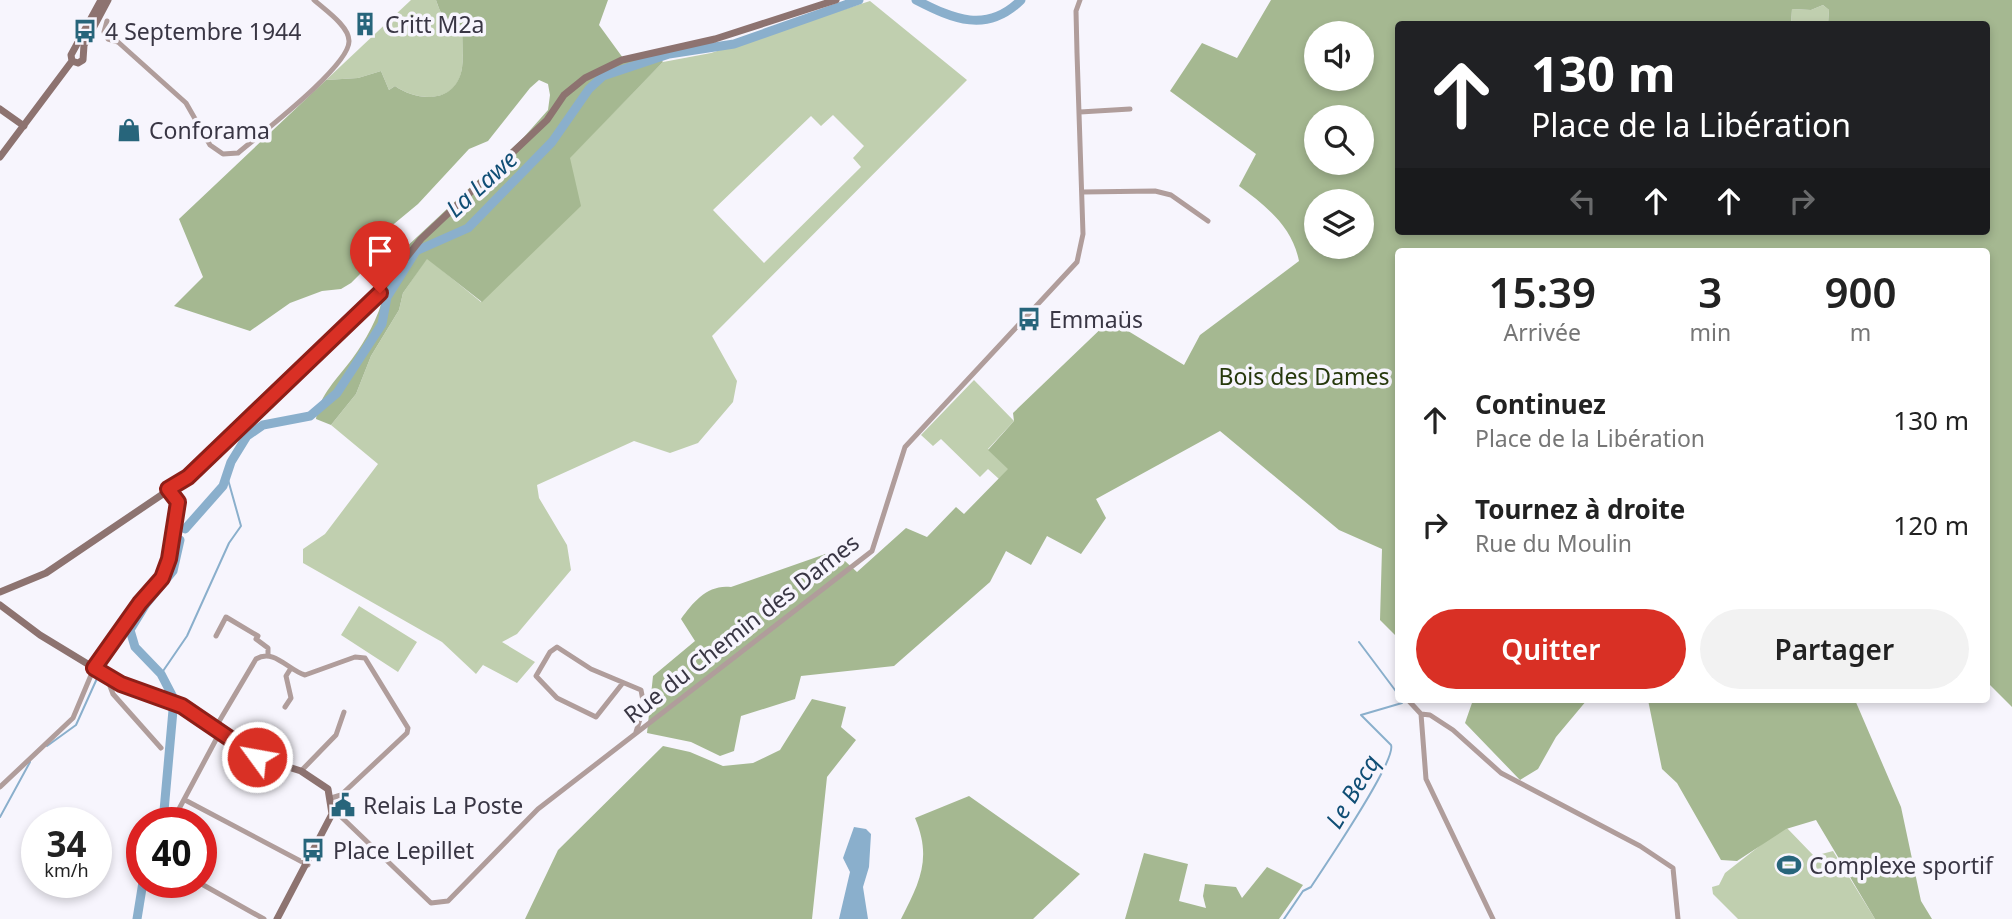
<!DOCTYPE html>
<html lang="fr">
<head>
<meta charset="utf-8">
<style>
	body { margin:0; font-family:"Noto Sans",sans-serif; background:#f2f2f2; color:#222; height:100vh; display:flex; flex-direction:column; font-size:26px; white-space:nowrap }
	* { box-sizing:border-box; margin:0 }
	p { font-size:23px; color:#767676 }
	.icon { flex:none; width:38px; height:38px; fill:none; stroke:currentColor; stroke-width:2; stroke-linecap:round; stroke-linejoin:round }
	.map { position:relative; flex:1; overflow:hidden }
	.panel { position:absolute; left:1395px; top:248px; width:595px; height:455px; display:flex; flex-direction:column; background:#fff; border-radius:7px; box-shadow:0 4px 10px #0003 }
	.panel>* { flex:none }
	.hud { position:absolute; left:1395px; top:21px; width:595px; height:214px; border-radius:7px; box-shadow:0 4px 10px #0003; background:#202124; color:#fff; overflow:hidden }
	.tools { position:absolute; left:1304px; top:21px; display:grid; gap:14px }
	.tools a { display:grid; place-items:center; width:70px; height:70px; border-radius:50%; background:#fff; box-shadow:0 4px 10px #0003; font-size:35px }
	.speed { position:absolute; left:21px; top:807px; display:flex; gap:14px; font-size:35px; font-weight:700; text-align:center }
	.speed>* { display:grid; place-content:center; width:91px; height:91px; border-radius:50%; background:#fff; box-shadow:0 4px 10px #0003; line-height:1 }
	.speed small { font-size:18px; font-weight:400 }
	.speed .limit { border:10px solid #d22; background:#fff; color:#111 }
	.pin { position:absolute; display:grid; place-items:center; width:60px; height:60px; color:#fff; margin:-72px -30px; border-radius:50% 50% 50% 0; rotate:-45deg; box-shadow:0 0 7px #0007 }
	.pin .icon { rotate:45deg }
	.me { position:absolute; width:77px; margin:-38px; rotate:302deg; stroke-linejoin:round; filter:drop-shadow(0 0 5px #0008) }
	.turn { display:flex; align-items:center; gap:24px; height:147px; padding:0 21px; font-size:32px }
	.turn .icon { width:91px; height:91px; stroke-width:2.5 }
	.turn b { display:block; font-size:49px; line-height:60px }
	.lanes { display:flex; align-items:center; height:66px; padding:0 21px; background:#0003; justify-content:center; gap:35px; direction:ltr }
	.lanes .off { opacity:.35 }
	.eta { display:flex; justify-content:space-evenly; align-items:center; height:119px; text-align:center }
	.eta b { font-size:42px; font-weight:600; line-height:49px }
	.action { display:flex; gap:14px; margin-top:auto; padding:14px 21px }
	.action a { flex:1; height:80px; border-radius:42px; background:#d93025; color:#fff; font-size:28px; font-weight:600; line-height:80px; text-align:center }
	.action a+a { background:#f2f2f2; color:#222 }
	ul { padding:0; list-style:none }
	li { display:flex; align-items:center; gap:21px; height:105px; padding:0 21px }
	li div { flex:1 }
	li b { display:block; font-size:26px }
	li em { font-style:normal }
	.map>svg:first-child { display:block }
	.green { fill:#c0cfaf; fill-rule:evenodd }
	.forest { fill:#a5b891; fill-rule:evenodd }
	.water { fill:#8aafcc }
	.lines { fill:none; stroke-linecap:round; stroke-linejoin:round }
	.stream { stroke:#8aafcc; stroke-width:2 }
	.river { stroke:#8aafcc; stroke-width:9 }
	.street { stroke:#b09d9b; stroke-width:5 }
	.secondary { stroke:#8d7370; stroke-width:7 }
	.route-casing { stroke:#8d1f18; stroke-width:18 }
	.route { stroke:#d93025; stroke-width:12 }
	.labels { text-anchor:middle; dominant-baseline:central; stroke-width:7; stroke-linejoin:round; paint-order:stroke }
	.poi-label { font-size:23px; fill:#393644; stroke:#f7f5fd; text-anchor:start }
	.park-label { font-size:23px; fill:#27390d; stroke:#f7f5fd }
	.street-label { font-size:23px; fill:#393644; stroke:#f7f5fd }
	.water-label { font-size:24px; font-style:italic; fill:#104e75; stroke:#f7f5fd }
</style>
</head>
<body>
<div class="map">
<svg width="2012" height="919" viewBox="0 0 2012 919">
	<rect width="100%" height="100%" fill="#f7f5fd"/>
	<path class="green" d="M411,0H436C441,15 447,29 465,23C461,38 464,53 462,68C457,104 418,102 395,86L389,90L381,71L358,78L326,80Z
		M870,1L967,80L712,336L737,381L733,402L698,443L670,453L634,441L537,485L539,498L567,545L571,570L517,634L502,642L535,662L517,683L483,665L486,661L476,674L442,642L303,563V549L325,534L378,464L331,425L356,394L371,356L399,310L403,293L427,258L481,302L569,158L663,62L711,53ZM833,115L864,146L853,158L861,167L764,263L713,210L811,116L821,126Z
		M1823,5L1829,10L1828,24H1791L1792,9L1811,10Z
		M974,380L1014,421L988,449L1009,469L999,479L988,469L980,477L941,439L933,446L921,435Z
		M359,606L417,642L398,672L341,635Z
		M1785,826L1814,856L1833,851L1875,919H1738L1713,894L1712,887L1719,885L1725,873Z"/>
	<path class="forest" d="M436,0H608L599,25L623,58L655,52L663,62L570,158L581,206L482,302L427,259L403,293L399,310L371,356L356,394L331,425L316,419C319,395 338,378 352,359C366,340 378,318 384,295L374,294L386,279V266L524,137L548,110L550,95L548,84L539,80L530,88L488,141L469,149L418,204L383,233L362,272L351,283L341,289L322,291L290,303L250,331L174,306L203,277L179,219L326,80L358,78L381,71L389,90L395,86C418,102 456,104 462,68C464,53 461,39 464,24C447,28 441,15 436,0Z
		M1271,0H2012V707L1986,681V252H1398V638L1380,620L1382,549L1339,530L1220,431L1096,499L1106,518L1081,554L1047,536L1031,565L1006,551L990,582L894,666L801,676L795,699L741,716L734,751L720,756L691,742L647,733L653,676L695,641L681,619C693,602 708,584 731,587L834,551L857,572L906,528L927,537L956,507L964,514L1008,469L988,450L1014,421L1013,413L1110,320L1184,365L1200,335L1299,261C1292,226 1266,206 1239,186L1256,154L1170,91L1202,43L1237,58ZM1823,5L1829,10L1828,24H1986V231H1398V24H1791L1792,9L1811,10ZM1316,33H1362V79H1316ZM1316,117H1362V163H1316ZM1316,201H1362V247H1316Z
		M812,699L846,707L841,727L856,740L827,777L812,919H525L558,850L663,746L690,752L723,766L753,763L780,750Z
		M1473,700H1587L1556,737L1538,769L1520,780L1465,723Z
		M1648,700H1855L1901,807L1921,901L1932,919H1875L1816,820L1786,829L1737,861L1721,860L1677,783L1662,769Z
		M969,796L1080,874L1033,919H901C920,882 932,858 915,818Z
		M1144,853L1188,864L1179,901L1206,908L1203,896L1205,884L1236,887L1242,898L1267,867L1303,885L1279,919H1125Z"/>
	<path class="water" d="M854,827L866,829L871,834L869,867L863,887L868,919H839L850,872L843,858Z"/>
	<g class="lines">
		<path class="stream" d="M1359,642L1398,694
			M102,669L130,630
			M161,674L187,636L229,543L241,526L227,476
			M47,746L76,725L99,674
			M0,817L30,762
			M1284,919L1303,891L1311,887C1324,867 1397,760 1391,745L1361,715L1402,703"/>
		<path class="river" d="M916,0C953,19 987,34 1021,0
			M185,529L223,486L231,462L247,436L263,425L310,416L337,393L382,324L387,297L416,251L468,228L552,142L589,89L603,76L669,54L734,44L859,0
			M163,822L174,699L161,674L135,647L130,630L146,604L173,571L180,540
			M137,919L143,882"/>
		<path class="street" d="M107,21L104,32L108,39L118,42L186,103L210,145L223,154L238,153C259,135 350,66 349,41C349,26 325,10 314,0
			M1080,112L1130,109
			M1083,192L1155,191L1171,195L1208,221
			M216,636L226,617L258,636L256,639L268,648V655
			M114,680L110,686L113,694L161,748
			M622,684L596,717L557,698L536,676L550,652L557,647L591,669L641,690L644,706L636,732
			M1408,700L1421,714L1430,715L1453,730L1501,773L1640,846L1673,868L1678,919
			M285,707L291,698L286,676L291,668
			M1421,714L1426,779L1493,919
			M214,730L256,659C274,648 288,670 305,675L355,657L365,658L408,728L407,733L341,795L331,798
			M301,771L336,735L344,712
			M0,787L73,718L94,668L140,603L162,578L169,559L178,502L168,489
			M185,800L308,865
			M332,808L431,903L448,901L538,809L872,551L905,447L1077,262L1083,234L1077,53L1076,11L1080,0
			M172,822L219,734
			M198,882L264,919"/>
		<path class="secondary" d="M72,61L78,63L83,60L84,45L108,0
			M72,61L71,55L101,0
			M0,109L24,126
			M0,157L72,61
			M0,592L46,573L188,477L368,306L421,239L547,120L564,95L585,78L622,60L715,39L836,0
			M0,605L40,635L114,680L182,707L257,757L301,771L328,789L332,814L277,919"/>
	</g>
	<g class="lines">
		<g class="route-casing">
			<path id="route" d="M257,757L182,706L121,684L94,668L140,603L162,578L169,559L178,502L168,489L188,477L380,293"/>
		</g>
		<use href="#route" class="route"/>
	</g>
	<defs>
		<g id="building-bare" transform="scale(1.89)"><path d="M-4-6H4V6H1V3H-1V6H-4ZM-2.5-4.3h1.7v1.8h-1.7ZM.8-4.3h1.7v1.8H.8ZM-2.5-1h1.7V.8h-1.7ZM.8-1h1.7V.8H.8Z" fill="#27657b" stroke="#f7f5fd" stroke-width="2.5" paint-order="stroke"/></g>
		<g id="bus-bare" transform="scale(1.89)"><path d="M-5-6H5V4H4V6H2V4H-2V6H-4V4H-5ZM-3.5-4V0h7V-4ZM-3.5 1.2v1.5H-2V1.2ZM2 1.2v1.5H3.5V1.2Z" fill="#27657b" stroke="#f7f5fd" stroke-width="2.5" paint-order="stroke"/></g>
		<g id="shop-bare" transform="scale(1.89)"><path d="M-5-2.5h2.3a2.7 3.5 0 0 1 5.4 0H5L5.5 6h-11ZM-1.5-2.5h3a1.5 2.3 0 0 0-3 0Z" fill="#27657b" stroke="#f7f5fd" stroke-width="2.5" paint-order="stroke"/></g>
		<g id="civic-bare" transform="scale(1.89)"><path d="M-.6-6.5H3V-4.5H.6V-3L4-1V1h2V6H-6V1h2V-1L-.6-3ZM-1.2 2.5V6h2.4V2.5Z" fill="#27657b" stroke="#f7f5fd" stroke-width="2.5" paint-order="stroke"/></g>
		<g id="stadium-bare" transform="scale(1.89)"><path d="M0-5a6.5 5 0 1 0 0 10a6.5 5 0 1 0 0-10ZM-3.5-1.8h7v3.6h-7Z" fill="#27657b" stroke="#f7f5fd" stroke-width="2.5" paint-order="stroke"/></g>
	</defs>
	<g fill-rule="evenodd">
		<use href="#building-bare" x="365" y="24"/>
		<use href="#bus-bare" x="85" y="31"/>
		<use href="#shop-bare" x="129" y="130"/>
		<use href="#bus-bare" x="1029" y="319"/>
		<use href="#civic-bare" x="343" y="805"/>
		<use href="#bus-bare" x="313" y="850"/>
		<use href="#stadium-bare" x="1789" y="865"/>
	</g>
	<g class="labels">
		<g class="poi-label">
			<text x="385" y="24">Critt M2a</text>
			<text x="105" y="31">4 Septembre 1944</text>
			<text x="149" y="130">Conforama</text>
			<text x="1049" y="319">Emmaüs</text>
			<text x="363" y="805">Relais La Poste</text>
			<text x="333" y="850">Place Lepillet</text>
			<text x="1809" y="865">Complexe sportif</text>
		</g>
		<g class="park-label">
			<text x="1304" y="376">Bois des Dames</text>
		</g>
		<g class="street-label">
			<text transform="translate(741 628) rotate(-38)">Rue du Chemin des Dames</text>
		</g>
		<g class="water-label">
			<text transform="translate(481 183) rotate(-42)">La Lawe</text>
			<text transform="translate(1352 791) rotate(-59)">Le Becq</text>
		</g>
	</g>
</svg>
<div class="tools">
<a><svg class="icon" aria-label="sound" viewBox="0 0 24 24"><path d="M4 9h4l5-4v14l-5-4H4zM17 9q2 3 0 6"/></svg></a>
<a><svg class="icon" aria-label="search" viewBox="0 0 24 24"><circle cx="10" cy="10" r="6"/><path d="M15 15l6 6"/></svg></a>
<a><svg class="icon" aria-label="layers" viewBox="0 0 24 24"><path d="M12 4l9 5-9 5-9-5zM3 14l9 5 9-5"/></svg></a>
</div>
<div class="speed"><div>34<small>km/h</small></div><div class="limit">40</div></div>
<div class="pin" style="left:380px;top:293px;background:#d93025"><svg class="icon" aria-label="arrive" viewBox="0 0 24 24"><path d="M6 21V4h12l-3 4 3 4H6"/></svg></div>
<svg class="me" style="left:257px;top:757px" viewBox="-20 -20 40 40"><circle r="17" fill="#d93025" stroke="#fff" stroke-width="3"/><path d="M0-11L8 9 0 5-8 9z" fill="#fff"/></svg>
<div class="hud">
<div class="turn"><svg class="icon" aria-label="ahead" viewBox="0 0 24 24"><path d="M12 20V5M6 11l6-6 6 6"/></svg><div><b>130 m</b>Place de la Libération</div></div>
<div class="lanes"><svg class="icon off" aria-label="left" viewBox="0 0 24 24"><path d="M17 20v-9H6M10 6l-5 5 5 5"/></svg><svg class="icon" aria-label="ahead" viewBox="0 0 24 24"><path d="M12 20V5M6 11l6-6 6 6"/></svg><svg class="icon" aria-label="ahead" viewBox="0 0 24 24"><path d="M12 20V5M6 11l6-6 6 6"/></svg><svg class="icon off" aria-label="right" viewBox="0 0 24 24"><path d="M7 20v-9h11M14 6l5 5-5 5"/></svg></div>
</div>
<section class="panel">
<div class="eta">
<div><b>15:39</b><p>Arrivée</p></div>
<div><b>3</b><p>min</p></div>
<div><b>900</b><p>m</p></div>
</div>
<ul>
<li><svg class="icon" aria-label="ahead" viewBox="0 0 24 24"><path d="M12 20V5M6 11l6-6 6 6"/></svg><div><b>Continuez</b><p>Place de la Libération</p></div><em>130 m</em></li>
<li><svg class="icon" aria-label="right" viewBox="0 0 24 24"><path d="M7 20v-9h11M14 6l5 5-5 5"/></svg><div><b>Tournez à droite</b><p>Rue du Moulin</p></div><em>120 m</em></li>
</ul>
<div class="action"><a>Quitter</a><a>Partager</a></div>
</section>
</div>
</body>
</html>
